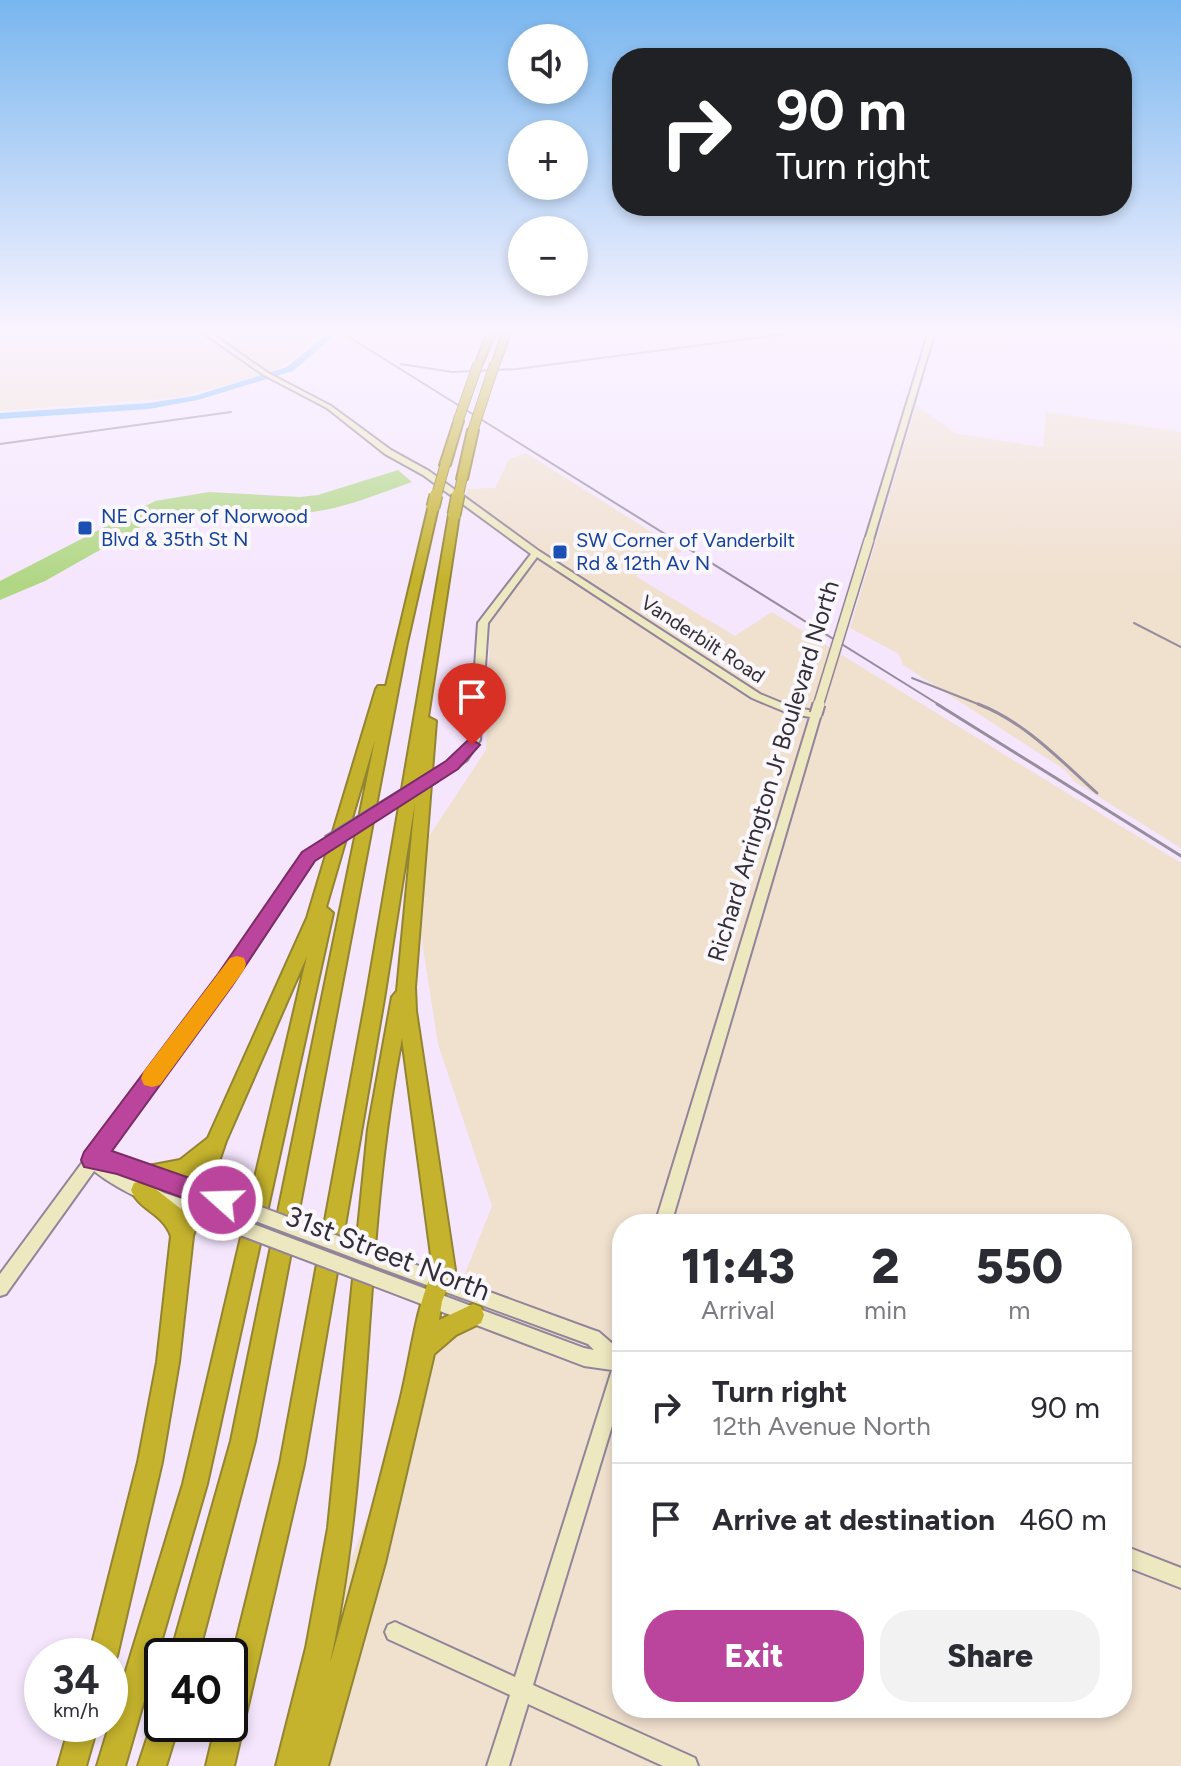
<!DOCTYPE html>
<html lang="en">
<head>
<meta charset="utf-8">
<style>
	body { margin:0; font-family:Figtree,sans-serif; background:#f2f2f3; color:#2b2b33; height:100vh; display:flex; flex-direction:column; font-size:30px; white-space:nowrap }
	* { box-sizing:border-box; margin:0 }
	p { font-size:26px; color:#7c7c81 }
	.icon { flex:none; width:44px; height:44px; fill:none; stroke:currentColor; stroke-width:2; stroke-linecap:round; stroke-linejoin:round }
	.map { position:relative; flex:1; overflow:hidden }
	.side { position:absolute; left:612px; top:1214px; width:520px; height:504px; display:flex; flex-direction:column; background:#fff; border-radius:32px; box-shadow:0 4px 12px #0003 }
	.side>* { flex:none }
	.hud { position:absolute; left:612px; top:48px; width:520px; height:168px; border-radius:32px; box-shadow:0 4px 12px #0003; background:#202124; color:#fff; overflow:hidden }
	.tools { position:absolute; left:508px; top:24px; display:grid; gap:16px }
	.tools a { display:grid; place-items:center; width:80px; height:80px; border-radius:50%; background:#fff; box-shadow:0 4px 12px #0003; font-size:40px }
	.speed { position:absolute; left:24px; top:1638px; display:flex; gap:16px; font-size:40px; font-weight:700; text-align:center }
	.speed>* { display:grid; place-content:center; width:104px; height:104px; border-radius:50%; background:#fff; box-shadow:0 4px 12px #0003; line-height:1 }
	.speed small { font-size:20px; font-weight:400 }
	.speed .limit { border:4px solid #111; border-radius:12px; background:#fff; color:#111 }
	.pin { position:absolute; display:grid; place-items:center; width:68px; height:68px; color:#fff; margin:-82px -34px; border-radius:50% 50% 50% 0; rotate:-45deg; box-shadow:0 0 8px #0007 }
	.pin .icon { rotate:45deg }
	.me { position:absolute; width:88px; margin:-44px; rotate:290deg; stroke-linejoin:round; filter:drop-shadow(0 0 6px #0008) }
	.turn { display:flex; align-items:center; gap:28px; height:168px; padding:0 32px; font-size:36px }
	.turn .icon { width:104px; height:104px; stroke-width:2.5 }
	.turn b { display:block; font-size:56px; line-height:68px }
	.eta { display:flex; justify-content:space-evenly; align-items:center; height:136px; text-align:center }
	.eta b { font-size:48px; font-weight:800; line-height:56px }
	.button { display:flex; gap:16px; margin-top:auto; padding:16px 32px }
	.button a { flex:1; height:92px; border-radius:32px; background:#bb459c; color:#fff; font-size:32px; font-weight:800; line-height:92px; text-align:center }
	.button a+a { background:#f2f2f3; color:#2b2b33 }
	ul { padding:0; list-style:none }
	li { display:flex; align-items:center; gap:24px; height:112px; padding:0 32px; border-top:2px solid #e1e1e2 }
	li div { flex:1 }
	li b { display:block; font-size:30px }
	li em { font-style:normal }
	.map>svg:first-child { display:block }
	.industrial { fill:#f0e0ce; fill-rule:evenodd }
	.green { fill:#b1d785 }
	.lines { fill:none; stroke-linecap:round; stroke-linejoin:round }
	.river { fill:#70b9fa; fill-rule:evenodd }
	.secondary-casing { stroke:#92849a; stroke-width:4 }
	.highway-casing { stroke:#928430; stroke-width:4 }
	.secondary { fill:#eee8c0; fill-rule:evenodd }
	.highway { fill:#c5b32d; fill-rule:evenodd }
	.rail-far1 { stroke:#978d9e; stroke-width:2 }
	.rail { stroke:#978d9e; stroke-width:3 }
	.secondary-bridge-far2-casing { stroke:#92849a; stroke-width:12; stroke-linecap:butt }
	.secondary-bridge-far1-casing { stroke:#92849a; stroke-width:15; stroke-linecap:butt }
	.secondary-bridge-casing { stroke:#92849a; stroke-width:19; stroke-linecap:butt }
	.highway-bridge-far1-casing { stroke:#928430; stroke-width:11; stroke-linecap:butt }
	.highway-bridge-casing { stroke:#928430; stroke-width:15; stroke-linecap:butt }
	.secondary-bridge-far2 { stroke:#eee8c0; stroke-width:9 }
	.secondary-bridge-far1 { stroke:#eee8c0; stroke-width:11 }
	.secondary-bridge { stroke:#eee8c0; stroke-width:15 }
	.highway-bridge-far1 { stroke:#c5b32d; stroke-width:9 }
	.highway-bridge { stroke:#c5b32d; stroke-width:12 }
	.route { fill:#bb459c; stroke:#7a2d65; stroke-width:2 }
	.slow { fill:#f59e0b }
	.transit-dot { fill:#1a4fb4; stroke:#fbf8fd; stroke-width:3 }
	.labels { text-anchor:middle; dominant-baseline:central; stroke-width:8; stroke-linejoin:round; paint-order:stroke }
	.far-transit-label { font-size:20px; fill:#164399; stroke:#fbf8fd; text-anchor:start }
	.far-street-label { font-size:20px; fill:#342e37; stroke:#fbf8fd }
	.street-label { font-size:24px; fill:#342e37; stroke:#fbf8fd }
	.near-street-label { font-size:28px; fill:#342e37; stroke:#fbf8fd }
</style>
</head>
<body>
<div class="map">
<svg width="1181" height="1766" viewBox="0 0 1181 1766">
	<rect width="100%" height="100%" fill="#f5e6fe"/>
	<path class="industrial" d="M0,334H202L263,375L175,398L0,411Z
		M213,334H326L300,351L293,360L269,372Z
		M916,405L957,434L1043,447L1046,412L1181,432V848L1075,782L1065,770L903,665L899,654L850,628Z
		M526,453L682,551L635,576L735,636L772,612L1181,863V1766H281L343,1579L492,1206L438,1044L417,909L427,839L486,750L490,622L543,552L466,497L467,489L495,488L509,459ZM622,1224H1122V1708H622Z"/>
	<path class="green" d="M398,470L412,482C380,493 346,508 312,512C258,518 205,502 153,520L45,581L0,600V581L155,501L209,492L300,497L318,495Z"/>
	<g class="lines">
		<path class="river" d="M327,334H336L293,371L198,400L149,409L0,419V413L149,403L194,396L287,367Z"/>
		<g class="secondary-casing">
			<path id="secondary" d="M205,334H212L268,373L331,406L391,450L429,471L539,551L760,694L794,708L816,711L821,714L671,1224H655L810,717L788,713L752,698L537,557L488,623L480,740L467,760L439,779H431L430,776L431,773L459,754L470,740L478,623L531,554L423,475L385,454L327,408L264,375Z
				M928,334H934L873,540L866,542L865,540Z
				M328,838L334,842L332,845L313,859L302,872L267,931L106,1155L117,1156L250,1204L253,1209L250,1214L245,1217L121,1171L164,1193L246,1221L248,1227L246,1233L240,1235C191,1217 136,1204 94,1171L6,1294L0,1296V1274L259,923C277,893 294,853 328,838Z
				M378,1251L593,1330L599,1332L622,1352V1393L533,1685L695,1758L698,1766H663L528,1704L509,1766H487L510,1695L388,1639L385,1632L388,1625L395,1622L515,1677L612,1370L584,1366L369,1284L367,1278L369,1272L375,1270L584,1348L594,1350L588,1344L372,1265L370,1259L372,1253Z
				M1122,1545L1181,1568V1588L1122,1565Z"/>
		</g>
		<g class="highway-casing">
			<path id="highway" d="M487,334H495L482,364L475,366Z
				M502,334H510L499,363L492,365Z
				M455,419L463,421L450,465L445,468L440,465Z
				M473,427L478,430L467,479L462,482L457,479L468,430Z
				M429,505L438,507L407,643L255,1441L198,1656H170L231,1441L375,740L326,907L333,913L207,1484L125,1766H97L183,1484L307,956L226,1141L193,1236L179,1362L162,1462L117,1656L110,1667V1656H89L138,1462L157,1362L171,1236C163,1213 139,1210 131,1190L134,1183L143,1181L140,1174L143,1167L180,1160L208,1138L307,918L376,689L378,686H386ZM194,1173L181,1209L148,1183L184,1179Z
				M454,512L459,515L428,717L436,721L415,987L416,1011L455,1270L442,1301L439,1320L473,1304L481,1307L484,1315L481,1323L456,1335L434,1354L385,1563L328,1766H276L306,1648L328,1528L368,1129L392,997L397,991L415,802L384,999L304,1464L234,1766H206L216,1724H230V1666L280,1464L366,999L449,515ZM402,1038L433,1270C415,1311 411,1357 400,1401C378,1488 355,1576 330,1663C375,1456 361,1244 402,1038Z
				M162,1711V1724H179L166,1766H138L155,1714Z
				M70,1724H98L86,1766H58Z"/>
		</g>
		<use href="#secondary" class="secondary"/>
		<use href="#highway" class="highway"/>
		<path class="rail-far1" d="M344,334L941,706
			M401,364L452,372L517,369L785,334
			M0,444L231,412
			M1134,623L1181,647
			M912,678L983,706"/>
		<path class="rail" d="M937,704L1181,856
			M978,704C1025,722 1060,760 1097,793"/>
		<g class="secondary-bridge-far2-casing">
			<path id="secondary-bridge-far2" d="M818,706L869,540"/>
		</g>
		<g class="secondary-bridge-far1-casing">
			<path id="secondary-bridge-far1" d="M816,714L819,704
				M328,842L435,776"/>
		</g>
		<g class="secondary-bridge-casing">
			<path id="secondary-bridge" d="M245,1209L378,1259
				M240,1227L375,1278"/>
		</g>
		<g class="highway-bridge-far1-casing">
			<path id="highway-bridge-far1" d="M458,421L478,364
				M473,430L495,363
				M436,497L445,465
				M458,497L462,479"/>
		</g>
		<g class="highway-bridge-casing">
			<path id="highway-bridge" d="M433,507L436,495
				M454,515L458,495"/>
		</g>
		<use href="#secondary-bridge-far2" class="secondary-bridge-far2"/>
		<use href="#secondary-bridge-far1" class="secondary-bridge-far1"/>
		<use href="#secondary-bridge" class="secondary-bridge"/>
		<use href="#highway-bridge-far1" class="highway-bridge-far1"/>
		<use href="#highway-bridge" class="highway-bridge"/>
	</g>
	<linearGradient id="sky" x2="0" y2="1"><stop stop-color="#78b6ef"/><stop offset="0.57" stop-color="#faf4ff"/><stop offset="1" stop-color="#faf4ff" stop-opacity="0"/></linearGradient>
	<rect width="1181" height="581" fill="url(#sky)"/>
	<path class="route" d="M472,739L480,745L458,769L315,861L232,986L112,1151L230,1192L233,1200L230,1209L222,1212L117,1174L84,1167L81,1160L84,1152L218,974L302,852L446,761L467,741Z"/>
	<path class="slow" d="M237,956L244,958L246,964L244,970L160,1085L152,1087L144,1085L141,1078L144,1071L230,958Z"/>
	<g class="transit-dot">
		<rect x="77" y="520" width="16" height="16" rx="4"/>
		<rect x="552" y="544" width="16" height="16" rx="4"/>
	</g>
	<g class="labels">
		<g class="far-transit-label">
			<text x="101" y="516">NE Corner of Norwood<tspan x="101" dy="23">Blvd &amp; 35th St N</tspan></text>
			<text x="576" y="540">SW Corner of Vanderbilt<tspan x="576" dy="23">Rd &amp; 12th Av N</tspan></text>
		</g>
		<g class="far-street-label">
			<text transform="translate(703 639) rotate(33)">Vanderbilt Road</text>
		</g>
		<g class="street-label">
			<text transform="translate(773 771) rotate(-73)">Richard Arrington Jr Boulevard North</text>
		</g>
		<g class="near-street-label">
			<text transform="translate(388 1253) rotate(21)">31st Street North</text>
		</g>
	</g>
</svg>
<div class="tools">
<a><svg class="icon" aria-label="sound" viewBox="0 0 24 24"><path d="M4 9h4l5-4v14l-5-4H4zM17 9q2 3 0 6"/></svg></a>
<a>+</a>
<a>−</a>
</div>
<div class="speed"><div>34<small>km/h</small></div><div class="limit">40</div></div>
<div class="pin" style="left:472px;top:745px;background:#d93025"><svg class="icon" aria-label="arrive" viewBox="0 0 24 24"><path d="M6 21V4h12l-3 4 3 4H6"/></svg></div>
<svg class="me" style="left:222px;top:1200px" viewBox="-20 -20 40 40"><circle r="17" fill="#bb459c" stroke="#fff" stroke-width="3"/><path d="M0-11L8 9 0 5-8 9z" fill="#fff"/></svg>
<div class="hud">
<div class="turn"><svg class="icon" aria-label="right" viewBox="0 0 24 24"><path d="M7 20v-9h11M14 6l5 5-5 5"/></svg><div><b>90 m</b>Turn right</div></div>
</div>
<section class="side">
<div class="eta">
<div><b>11:43</b><p>Arrival</p></div>
<div><b>2</b><p>min</p></div>
<div><b>550</b><p>m</p></div>
</div>
<ul>
<li><svg class="icon" aria-label="right" viewBox="0 0 24 24"><path d="M7 20v-9h11M14 6l5 5-5 5"/></svg><div><b>Turn right</b><p>12th Avenue North</p></div><em>90 m</em></li>
<li><svg class="icon" aria-label="arrive" viewBox="0 0 24 24"><path d="M6 21V4h12l-3 4 3 4H6"/></svg><div><b>Arrive at destination</b></div><em>460 m</em></li>
</ul>
<div class="button"><a>Exit</a><a>Share</a></div>
</section>
</div>
</body>
</html>
